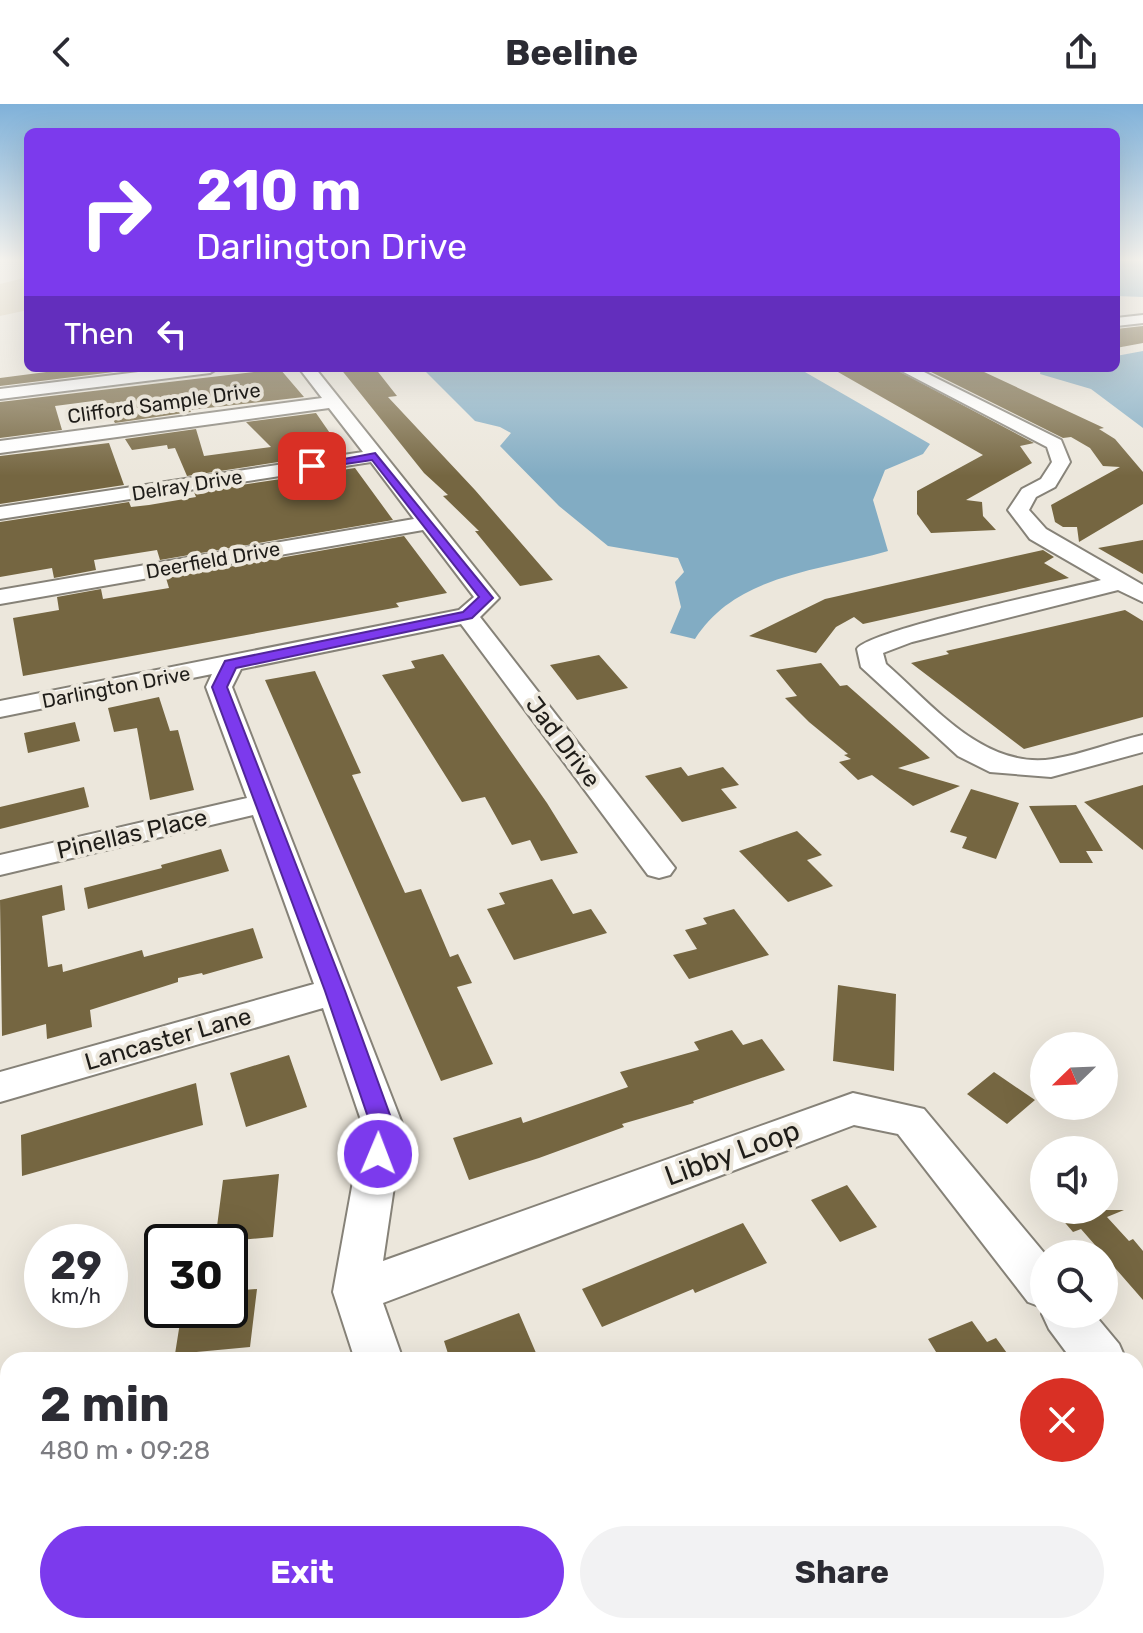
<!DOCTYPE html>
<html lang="en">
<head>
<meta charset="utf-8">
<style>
	body { margin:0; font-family:Rubik,sans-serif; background:#f2f2f3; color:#2b2b33; height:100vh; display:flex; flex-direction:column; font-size:30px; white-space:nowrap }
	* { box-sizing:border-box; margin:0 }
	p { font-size:26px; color:#7c7c81 }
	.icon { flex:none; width:44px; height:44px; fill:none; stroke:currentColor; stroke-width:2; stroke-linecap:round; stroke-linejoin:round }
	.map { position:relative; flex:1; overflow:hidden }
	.drawer { position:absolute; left:0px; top:1248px; width:1144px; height:282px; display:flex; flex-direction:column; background:#fff; border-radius:24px 24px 0 0; box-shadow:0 8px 32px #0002 }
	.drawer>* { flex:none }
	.guide { position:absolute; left:24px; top:24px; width:1096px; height:244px; border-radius:12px; box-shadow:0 8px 32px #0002; background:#7c3aed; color:#fff; overflow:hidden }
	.needle { width:52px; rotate:247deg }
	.buttons { position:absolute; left:1030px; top:928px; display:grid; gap:16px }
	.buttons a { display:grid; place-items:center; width:88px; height:88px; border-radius:50%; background:#fff; box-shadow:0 8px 32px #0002; font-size:40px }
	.speed { position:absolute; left:24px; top:1120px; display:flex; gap:16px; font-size:40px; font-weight:700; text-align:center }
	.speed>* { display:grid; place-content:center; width:104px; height:104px; border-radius:50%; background:#fff; box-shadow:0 8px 32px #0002; line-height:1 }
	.speed small { font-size:20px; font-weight:400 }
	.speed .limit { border:4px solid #111; border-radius:12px; background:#fff; color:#111 }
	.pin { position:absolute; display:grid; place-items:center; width:68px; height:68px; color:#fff; margin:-34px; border-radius:16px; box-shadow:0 4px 12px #0006 }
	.me { position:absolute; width:88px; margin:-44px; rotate:1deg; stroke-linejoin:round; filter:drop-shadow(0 0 6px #0008) }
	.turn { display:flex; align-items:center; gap:28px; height:168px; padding:0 40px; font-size:36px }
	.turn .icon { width:104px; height:104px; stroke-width:2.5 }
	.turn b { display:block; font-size:56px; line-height:68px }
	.then { display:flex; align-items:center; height:76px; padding:0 40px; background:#0003; gap:16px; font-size:30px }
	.round { display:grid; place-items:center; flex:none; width:84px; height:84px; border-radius:42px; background:#f2f2f3 }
	.headline { display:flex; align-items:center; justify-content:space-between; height:136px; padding:0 40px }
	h1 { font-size:48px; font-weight:700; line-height:60px }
	.action { display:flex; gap:16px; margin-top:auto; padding:16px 40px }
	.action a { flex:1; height:92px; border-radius:48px; background:#7c3aed; color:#fff; font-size:32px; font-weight:700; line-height:92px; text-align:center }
	.action a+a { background:#f2f2f3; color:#2b2b33 }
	header { display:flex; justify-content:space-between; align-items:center; height:104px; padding:0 40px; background:#fff; font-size:36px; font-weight:700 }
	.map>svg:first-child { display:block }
	.green { fill:#dbd0b7 }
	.water { fill:#82acc3 }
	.building { fill:#756641 }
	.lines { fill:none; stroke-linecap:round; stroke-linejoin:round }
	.street-casing { stroke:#868278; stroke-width:4 }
	.street { fill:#fff; fill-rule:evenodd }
	.route { fill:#7c3aed; stroke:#51269a; stroke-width:2 }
	.labels { text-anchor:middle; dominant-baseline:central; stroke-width:8; stroke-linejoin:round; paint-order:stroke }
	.far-street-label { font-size:20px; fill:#1f1d19; stroke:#ece7dc }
	.street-label { font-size:24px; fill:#1f1d19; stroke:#ece7dc }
	.near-street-label { font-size:28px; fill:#1f1d19; stroke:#ece7dc }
</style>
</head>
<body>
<header><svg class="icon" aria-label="back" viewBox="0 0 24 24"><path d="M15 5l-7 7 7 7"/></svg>Beeline<svg class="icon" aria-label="share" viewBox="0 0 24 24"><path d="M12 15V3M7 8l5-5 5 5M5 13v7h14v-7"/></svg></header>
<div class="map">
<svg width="1143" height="1529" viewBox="0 0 1143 1529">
	<rect width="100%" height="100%" fill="#ece7dc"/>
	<path class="green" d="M28,173V206L0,212V180Z"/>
	<path class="water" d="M1116,157H1143V193L1116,192Z
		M1143,247V324L1091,285L1040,270L1041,264H1116V252Z
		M422,264H798L930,340L923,350L885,366L873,396L888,447C820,467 736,470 695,535L670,529L681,503L675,478L684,468L678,454L608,442L559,402L500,342L511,329L500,323L475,317Z"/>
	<path class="building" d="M1143,222V239L1116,244V225Z
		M77,264H146L0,282V274Z
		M340,264H375L397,292L388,293L475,386L553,476L520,482L475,427H479L443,392L448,391L424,369Z
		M831,264H893L1034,339L1020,342L1032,359L966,396L982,398L983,412L996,426L931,429L917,410V387L983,351Z
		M923,264L982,267L1104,324L1099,325L1115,335L1143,368V400L1079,438L1077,423H1063L1055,418L1051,401L1120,363L1103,362L1090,344L1071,333L1063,334Z
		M280,265L304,293L190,306L191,308L115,319L101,296L55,302L62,326L0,334V298Z
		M316,309L343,348L187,372L175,344L168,345L167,341L132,346L125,335L196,325L204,352L271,343L246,318Z
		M109,339L124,381L0,400V352Z
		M355,364L393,416L160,456L157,446L94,456L96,466L54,474L52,464L0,473V418L129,398L131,403L149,401L196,393L194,388Z
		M404,432L447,489L396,499L399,503L23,572L13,514L59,506L57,493L101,485L103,495L169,484L166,474Z
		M1143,436V470L1098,444Z
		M1043,446L1054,453L1044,459L1069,474L863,520L854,513L836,523L816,549L749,532L825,495Z
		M1125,506L1143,517V613L1024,645L911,559L949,550L946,547Z
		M443,550L547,699L578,749L541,757L530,736L512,741L485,693L462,698L382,571L415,564L411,557Z
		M599,551L628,584L577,596L550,561Z
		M821,559L840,582L847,581L930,654L898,664L960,682L913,702L872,671L858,676L839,658L851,655L844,651L848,650L809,618L785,594L797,592L776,566Z
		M315,567L361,669L352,671L405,789L421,785L450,853L458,850L472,879L457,883L493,960L441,977L265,576Z
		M159,593L170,627L178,626L194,686L150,696L137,624L114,628L108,604Z
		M75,618L80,637L28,649L24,629Z
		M681,663L688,672L723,663L739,681L721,685L737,704L682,718L645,672Z
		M1143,681V746L1084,698Z
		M84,683L89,703L0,725V703Z
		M971,685L1019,699L996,755L962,744L967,733L950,728Z
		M1076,701L1103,747H1086L1093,759H1060L1029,702Z
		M797,727L822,751L807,756L833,782L788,798L739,747Z
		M221,745L229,767L88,805L84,784L162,764L161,761Z
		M552,775L573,810L591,805L607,829L514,856L487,805L505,800L499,789Z
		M62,781L65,806L42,812L48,863L62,860L63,868L142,846L144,853L253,824L263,854L203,871L202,869L178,874V878L90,906L92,923L47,935L46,920L2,932L0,796Z
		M734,805L769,851L689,875L673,851L697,845L685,826L707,820L703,814Z
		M838,881L896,890L894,967L833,957Z
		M732,926L743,941L762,935L785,966L693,997L694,999L622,1020L624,1023L539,1054L469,1076L453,1034L521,1013L523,1019L628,983L620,968L699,946L694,938Z
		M289,951L307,1003L246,1023L230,969Z
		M994,968L1035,996L1007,1020L967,990Z
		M196,979L203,1021L22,1072L21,1031Z
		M279,1070L273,1133L215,1138L223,1076Z
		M847,1081L877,1123L840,1138L811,1096Z
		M1054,1106H1124L1107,1113L1129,1137L1133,1135L1143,1147V1196L1081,1125L1073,1128Z
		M743,1119L767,1159L695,1189L693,1185L602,1223L582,1185Z
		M257,1185L250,1243L175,1250L182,1206H230V1187Z
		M519,1209L539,1256H450L444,1237Z
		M972,1217L987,1238L996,1234L1012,1256H941L928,1235Z"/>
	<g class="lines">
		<g class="street-casing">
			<path id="street" d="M1143,211V219L1116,222V214Z
				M171,264H218L210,269L0,295V285Z
				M299,264H315L499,494L480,513L675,764L670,771L659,774L648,771L461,520L241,565L232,583L403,1022L383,1157L853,989L924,1005L1045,1150L1044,1204L1028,1198L898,1030L854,1021L383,1199L403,1256H355L333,1188L363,1022L323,904L0,998V968L314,880L253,711L0,771V751L247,694L206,583L212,570L0,613V597L459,506L474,493L423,426L0,500V486L414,415L371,358L0,415V403L363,348L329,304L0,349V337L322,294Z
				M896,264H916L1061,336L1070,358L1055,383L1036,393L1029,406L1046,425L1143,481V498L1118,486L912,538L883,549L886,560C933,601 984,666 1053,655C1083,650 1113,638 1143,631V648L1051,673L990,668L958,652L861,563L857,545C869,526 1066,485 1101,476L1030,435L1008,406L1022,385L1041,375L1052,358L1047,343Z
				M1044,1205V1210H1094L1119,1240L1126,1256H1072L1049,1225L1042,1210Z
				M441,1522H497L499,1529H443Z
				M740,1522H807L804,1529H737Z"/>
		</g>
		<use href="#street" class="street"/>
	</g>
	<linearGradient id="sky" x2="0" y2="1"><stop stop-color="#7fb1d9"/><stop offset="0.42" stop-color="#f6f4ef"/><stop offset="1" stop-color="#f6f4ef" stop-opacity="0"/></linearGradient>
	<rect width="1143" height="372" fill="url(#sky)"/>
	<path class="route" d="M375,349L493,494L472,514L236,564L227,583L345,887L394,1022L386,1057L378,1060L370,1057L366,1050L371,1022L325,887L212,583L225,557L463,508L479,493L372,356L312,365L307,362Z"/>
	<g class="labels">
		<g class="far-street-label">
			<text transform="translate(164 299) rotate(-8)">Clifford Sample Drive</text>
			<text transform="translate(187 381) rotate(-9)">Delray Drive</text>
			<text transform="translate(213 456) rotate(-10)">Deerfield Drive</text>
			<text transform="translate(116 583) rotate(-11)">Darlington Drive</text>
		</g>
		<g class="street-label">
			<text transform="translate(563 638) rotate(53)">Jad Drive</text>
			<text transform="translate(132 730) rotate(-13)">Pinellas Place</text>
			<text transform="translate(168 935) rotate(-16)">Lancaster Lane</text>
		</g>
		<g class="near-street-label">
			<text transform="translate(732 1049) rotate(-20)">Libby Loop</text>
		</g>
	</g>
</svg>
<div class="buttons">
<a><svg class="needle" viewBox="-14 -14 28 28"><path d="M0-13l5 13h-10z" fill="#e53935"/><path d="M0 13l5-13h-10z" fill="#7c7c81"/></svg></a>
<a><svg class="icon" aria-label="sound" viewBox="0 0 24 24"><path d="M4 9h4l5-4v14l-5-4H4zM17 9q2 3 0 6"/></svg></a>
<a><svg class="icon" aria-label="search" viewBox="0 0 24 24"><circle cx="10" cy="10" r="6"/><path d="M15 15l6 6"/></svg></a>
</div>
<div class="speed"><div>29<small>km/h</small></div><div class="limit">30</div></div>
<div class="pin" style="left:312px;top:362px;background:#d93025"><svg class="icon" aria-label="arrive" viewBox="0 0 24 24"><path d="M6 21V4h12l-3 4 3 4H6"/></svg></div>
<svg class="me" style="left:378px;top:1050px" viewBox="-20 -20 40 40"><circle r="17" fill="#7c3aed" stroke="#fff" stroke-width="3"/><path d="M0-11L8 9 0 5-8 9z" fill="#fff"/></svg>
<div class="guide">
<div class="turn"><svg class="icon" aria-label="right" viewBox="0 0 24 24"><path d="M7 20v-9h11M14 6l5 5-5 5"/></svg><div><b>210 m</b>Darlington Drive</div></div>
<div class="then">Then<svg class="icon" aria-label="left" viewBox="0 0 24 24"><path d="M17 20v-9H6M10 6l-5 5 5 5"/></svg></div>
</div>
<section class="drawer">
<div class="headline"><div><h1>2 min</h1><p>480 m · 09:28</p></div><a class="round" style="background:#d93025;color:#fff"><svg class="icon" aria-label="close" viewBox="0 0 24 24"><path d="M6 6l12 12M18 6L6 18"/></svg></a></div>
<div class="action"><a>Exit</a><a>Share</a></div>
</section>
</div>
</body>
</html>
